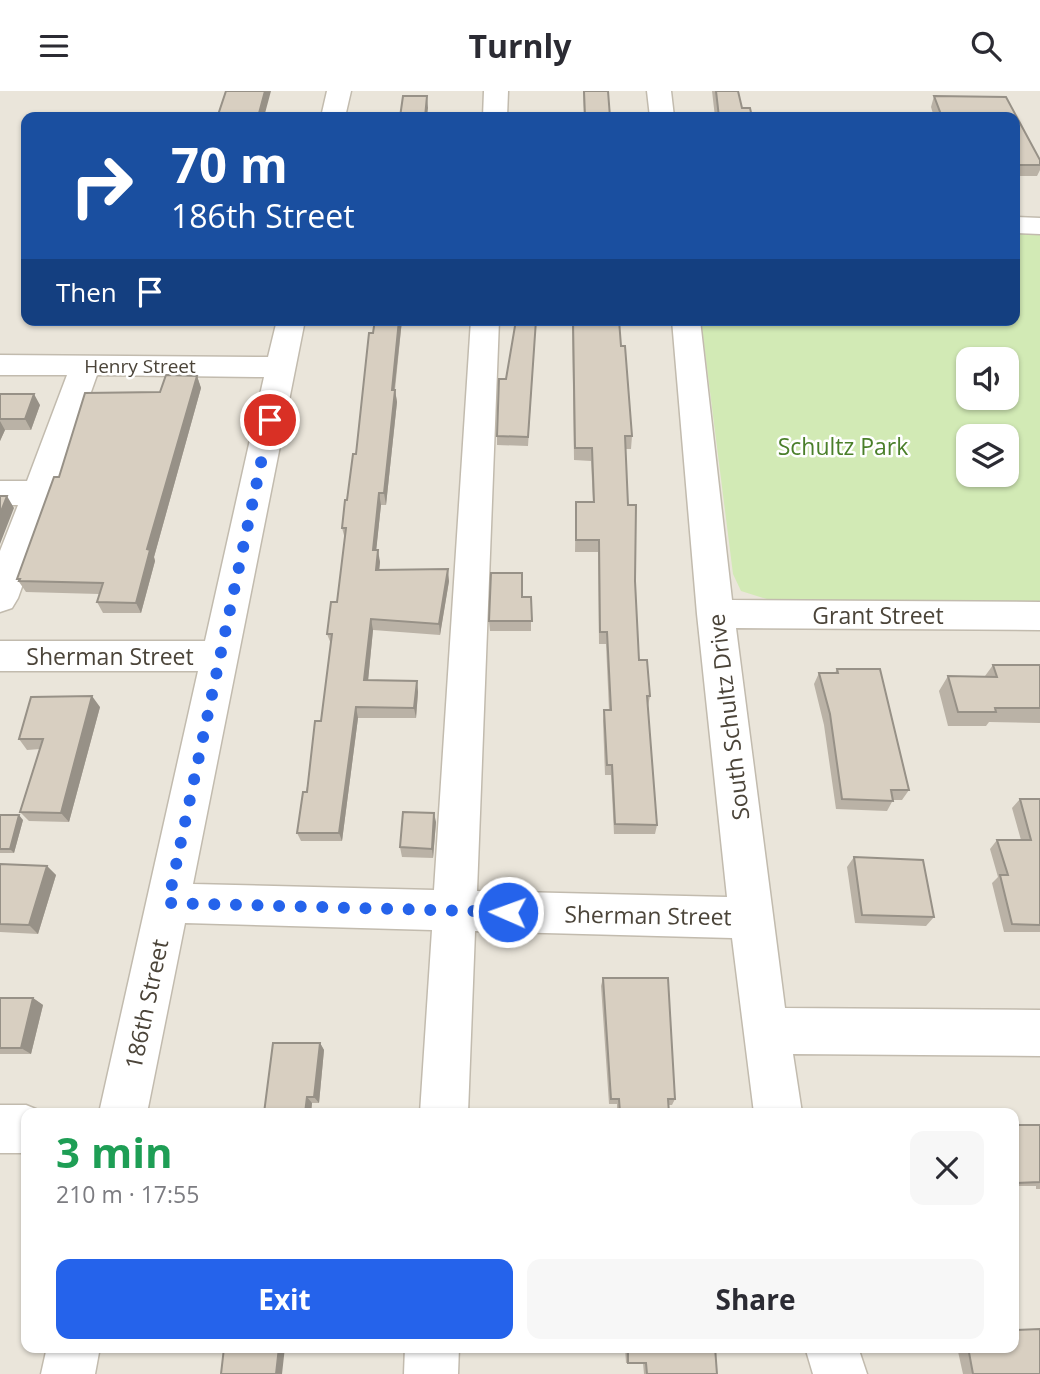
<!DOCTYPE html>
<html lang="en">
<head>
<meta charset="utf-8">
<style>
	body { margin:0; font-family:"Open Sans",sans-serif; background:#f7f7f7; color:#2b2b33; height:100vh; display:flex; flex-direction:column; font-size:26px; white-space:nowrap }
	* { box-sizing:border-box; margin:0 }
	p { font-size:23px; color:#7c7c81 }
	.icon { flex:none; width:38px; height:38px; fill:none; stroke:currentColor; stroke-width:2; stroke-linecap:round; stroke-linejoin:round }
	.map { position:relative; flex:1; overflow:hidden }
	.side { position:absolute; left:21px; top:1017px; width:998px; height:245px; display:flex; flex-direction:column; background:#fff; border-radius:14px; box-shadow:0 2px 5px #0004 }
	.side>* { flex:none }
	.banner { position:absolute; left:21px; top:21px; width:999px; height:214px; border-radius:14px; box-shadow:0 2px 5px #0004; background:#1a4fa0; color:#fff; overflow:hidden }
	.buttons { position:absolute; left:956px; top:256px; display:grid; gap:14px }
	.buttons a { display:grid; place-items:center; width:63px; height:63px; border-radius:14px; background:#fff; box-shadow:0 2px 5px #0004; font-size:35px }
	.pin { position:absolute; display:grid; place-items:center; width:60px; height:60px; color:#fff; margin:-30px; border:4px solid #fff; border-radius:50%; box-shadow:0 2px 7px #0007 }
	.me { position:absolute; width:77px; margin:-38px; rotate:272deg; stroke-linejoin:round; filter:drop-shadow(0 0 5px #0008) }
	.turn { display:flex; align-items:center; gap:24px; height:147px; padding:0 35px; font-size:32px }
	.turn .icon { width:91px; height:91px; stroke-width:2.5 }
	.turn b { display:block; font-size:49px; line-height:60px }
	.then { display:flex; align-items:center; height:66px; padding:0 35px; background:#0003; gap:14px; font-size:26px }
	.round { display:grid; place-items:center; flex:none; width:74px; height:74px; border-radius:14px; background:#f7f7f7 }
	.summary { display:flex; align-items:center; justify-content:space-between; height:119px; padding:0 35px }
	h1 { font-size:42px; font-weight:700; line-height:52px; color:#1e9e55 }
	.primary-button { display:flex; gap:14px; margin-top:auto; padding:14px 35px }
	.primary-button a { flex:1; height:80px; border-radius:14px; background:#2563eb; color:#fff; font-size:28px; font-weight:700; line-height:80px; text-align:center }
	.primary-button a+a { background:#f7f7f7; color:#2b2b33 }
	header { display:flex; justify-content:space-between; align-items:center; height:91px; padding:0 35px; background:#fff; font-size:32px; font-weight:700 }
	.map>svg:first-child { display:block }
	.residential { fill:#eae5da; fill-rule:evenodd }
	.green { fill:#d2eab5; fill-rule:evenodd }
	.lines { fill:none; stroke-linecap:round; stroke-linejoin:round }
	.minor-casing { stroke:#c2bbae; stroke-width:3 }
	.minor { fill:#fff; fill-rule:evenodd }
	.wall { fill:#bab2a6 }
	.shaded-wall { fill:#979187 }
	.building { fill:#d8cfc1; stroke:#979187; stroke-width:2 }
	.route { stroke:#2563eb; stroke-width:12; stroke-dasharray:0 21.6 }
	.labels { text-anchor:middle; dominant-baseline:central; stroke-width:5; stroke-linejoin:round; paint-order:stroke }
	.far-street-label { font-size:19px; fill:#4b4439; stroke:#fff }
	.park-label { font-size:23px; fill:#4a7f2a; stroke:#fff }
	.street-label { font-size:23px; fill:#4b4439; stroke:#fff }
</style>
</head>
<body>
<header><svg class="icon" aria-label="menu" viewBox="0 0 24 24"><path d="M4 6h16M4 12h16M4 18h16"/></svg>Turnly<svg class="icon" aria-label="search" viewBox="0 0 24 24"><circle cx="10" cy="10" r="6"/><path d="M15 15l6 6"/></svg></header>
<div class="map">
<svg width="1040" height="1283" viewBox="0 0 1040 1283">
	<rect width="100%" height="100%" fill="#f6f3ec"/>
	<path class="residential" d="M0,0H1040V1283H0ZM26,26H1015V229H26ZM968,268H1006V306H968ZM968,345H1006V383H968ZM26,1022H1013V1256H26Z"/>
	<path class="green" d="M1015,143H1040V510L770,509L741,500L733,483L701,229H1015ZM968,268H1006V306H968ZM968,345H1006V383H968Z"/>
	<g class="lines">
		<g class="minor-casing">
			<path id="minor" d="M327,0H351L345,26H321Z
				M484,0H508L507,26H483Z
				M647,0H671L674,26H650Z
				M1015,126L1040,127V143L1015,142Z
				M277,229H305L193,793L434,799L471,229H499L477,800L727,806L697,523L672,229H700L732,509L1040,511V539L736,537L785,917L1040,919V965L793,963L802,1022H754L732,847L475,840L468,1022H420L432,839L185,832L147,1022H99L198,580H0V550H205L264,286L97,284L18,507L12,517L0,521V460L18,414H0V390H27L67,284H0V264L268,266Z
				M0,1014H26L43,1021L26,1022V1062H0Z
				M47,1256H100L95,1283H41Z
				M405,1256H459L458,1283H404Z
				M805,1256H858L867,1283H813Z"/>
		</g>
		<use href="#minor" class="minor"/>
	</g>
	<path class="wall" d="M583,0H608L610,26H584Z
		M712,0H738L742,17L752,26H715Z
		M934,5L1006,6L1040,69V79L1037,85H1015V26H934L931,16Z
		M375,229H402L395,299L397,311L386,414H381L376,459L380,471L379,479L449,490L440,544L373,539L368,590H417L418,601L416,627H358L342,750H301L297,742L321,630L331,553L327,543L337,511L345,448L342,437L356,363Z
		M536,229L528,355L497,354V345L506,288Z
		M572,229H619L621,255L632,345L631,358H625L628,414L635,490L639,569L650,605L648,615L657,734L655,743H614L611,684H605L603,630L604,619H609L606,553H599L598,461H575L576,411H593L591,370L574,369Z
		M197,285L201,297L154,466L155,470L141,522H103L97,511L99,503L26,501L17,488L59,386L160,301Z
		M0,303L40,314L31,339H5L0,350Z
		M522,506H531V540H490L489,530Z
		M993,574H1040V632L989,631L986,635H948L939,600L948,585H985Z
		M837,578L909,699L902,709H893L887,720L836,718L824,634L814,593L819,582H835Z
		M100,616L69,731L29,730L20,721L40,658L27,659L19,648Z
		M1020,708H1040V841H1004L992,792L998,786L990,758L997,749H1021L1012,717Z
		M0,724L23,729L14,762H0Z
		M436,731L433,767L402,766L400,756Z
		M854,766L934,826L926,835L855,832L847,776Z
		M0,773L47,775L56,784L38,843L0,841Z
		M603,887L675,1008L672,1014H668L669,1022H617V1013H609L601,895Z
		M0,907H33L43,914L31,963H0Z
		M320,952L324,959L319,1012H312L311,1022H264Z
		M1013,1034H1040V1098H1036V1095H1013Z
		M625,1256H715L717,1283H644L643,1272H626Z
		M957,1256H1013L1040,1283H963Z"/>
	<path class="shaded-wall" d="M265,0H271L264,26H258Z
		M427,5L428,17L427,26H425Z
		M399,229H402L393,311L392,299Z
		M197,285L201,297L154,466L155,470L141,522L136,512L147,458Z
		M395,299L397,311L386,414L384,402Z
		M34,303L40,314L31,339L25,328Z
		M0,330L5,339L0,350Z
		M379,402L381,414L375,471L373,459Z
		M7,405L14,417L0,453V423Z
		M378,459L380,471L378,490L376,479Z
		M448,478L449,490L440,544L439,533Z
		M371,528L373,539L367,600L364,589Z
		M417,590L418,601L416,627L414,617Z
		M92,605L100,616L69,731L61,722Z
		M356,616L358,627L342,750L339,742Z
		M434,722L436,731L433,767L432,758Z
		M19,724L23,729L14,762L10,758Z
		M47,775L56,784L38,843L29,834Z
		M33,907L43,914L31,963L21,957Z
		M320,952L324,959L319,1012L314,1006Z
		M307,1006L312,1012L311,1022H305Z
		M279,1256H285L282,1283H276Z"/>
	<path class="building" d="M226,0H265L258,26H225V24H218Z
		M584,0H608L610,26H585Z
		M716,0H738L742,17H750L752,26H719Z
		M403,5H427L425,26H400Z
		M934,5L1006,6L1040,69V74H1015V26H942Z
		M375,229H399L392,299H395L384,402H379L373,459H378L376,479L448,478L439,533L371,528L364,589L417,590L414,617L356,616L339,742H297L303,701H307L315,630H321L332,543H327L331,511H337L346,437H342L345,409H347L353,363H356L369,242H373Z
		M516,229H536L528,346L497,345L499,288H506Z
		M573,229H619L621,255H625L632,345H625L628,414H636L635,490L639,569H647L650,605H647L657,734L615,733L612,674H607L604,619H611L607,541H600L599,449H576V411H594L592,357H575Z
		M166,284L197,285L147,458L150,459L136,512L97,511L103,492L19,490L20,488H17L54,386H59L85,302L160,301Z
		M0,303H34L25,328H0Z
		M0,405H7L0,423Z
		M491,482H522V506H531L532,530H489Z
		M993,574H1040V617H995L996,621H958L948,585L997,586Z
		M837,578H880L909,699H891L893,710L842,708L830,623L819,582H838Z
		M92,605L61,722L20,721L43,648H19L31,606Z
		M1020,708H1040V834L1012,833L1000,784H1008L997,749H1031Z
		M403,721L434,722L432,758L400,756Z
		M0,724H19L10,758H0Z
		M854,766L923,769L934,826L862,824Z
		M0,773L47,775L29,834L0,833Z
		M603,887H668L675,1008H668L669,1022H620L619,1008H611Z
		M0,907H33L21,957H0Z
		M273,952H320L314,1006H307L305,1022H264Z
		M1013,1034H1040V1091L1013,1092Z
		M1040,1238V1283H973L968,1256H1013V1239Z
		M231,1256H279L276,1283H221L224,1257Z
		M628,1256H715L717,1283H647L646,1272H628Z"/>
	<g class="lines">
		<path class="route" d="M270,329L168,812L508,821"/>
	</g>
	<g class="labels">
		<g class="far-street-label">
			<text x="140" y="275">Henry Street</text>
		</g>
		<g class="park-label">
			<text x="843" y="355">Schultz Park</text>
		</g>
		<g class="street-label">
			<text x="878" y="524">Grant Street</text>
			<text x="110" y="565">Sherman Street</text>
			<text transform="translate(728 626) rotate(-97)">South Schultz Drive</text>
			<text transform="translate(648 824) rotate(1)">Sherman Street</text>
			<text transform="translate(146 913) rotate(-78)">186th Street</text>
		</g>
	</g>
</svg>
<div class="buttons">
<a><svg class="icon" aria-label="sound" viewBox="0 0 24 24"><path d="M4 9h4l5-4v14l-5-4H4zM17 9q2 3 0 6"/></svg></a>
<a><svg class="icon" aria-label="layers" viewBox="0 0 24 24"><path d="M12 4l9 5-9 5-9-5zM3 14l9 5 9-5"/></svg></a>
</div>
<div class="pin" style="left:270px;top:329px;background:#d93025"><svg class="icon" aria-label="arrive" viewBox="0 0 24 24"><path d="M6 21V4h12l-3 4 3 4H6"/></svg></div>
<svg class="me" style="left:508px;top:821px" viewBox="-20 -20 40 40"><circle r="17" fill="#2563eb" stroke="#fff" stroke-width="3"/><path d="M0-11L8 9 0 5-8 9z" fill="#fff"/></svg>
<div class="banner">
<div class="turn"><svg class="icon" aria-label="right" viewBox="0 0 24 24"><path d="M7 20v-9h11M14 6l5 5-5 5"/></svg><div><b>70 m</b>186th Street</div></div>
<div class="then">Then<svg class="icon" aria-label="arrive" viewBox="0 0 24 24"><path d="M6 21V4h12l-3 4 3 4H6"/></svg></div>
</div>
<section class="side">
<div class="summary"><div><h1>3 min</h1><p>210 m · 17:55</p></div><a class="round"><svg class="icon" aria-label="close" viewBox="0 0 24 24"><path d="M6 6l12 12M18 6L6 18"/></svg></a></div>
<div class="primary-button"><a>Exit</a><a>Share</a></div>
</section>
</div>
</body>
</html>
